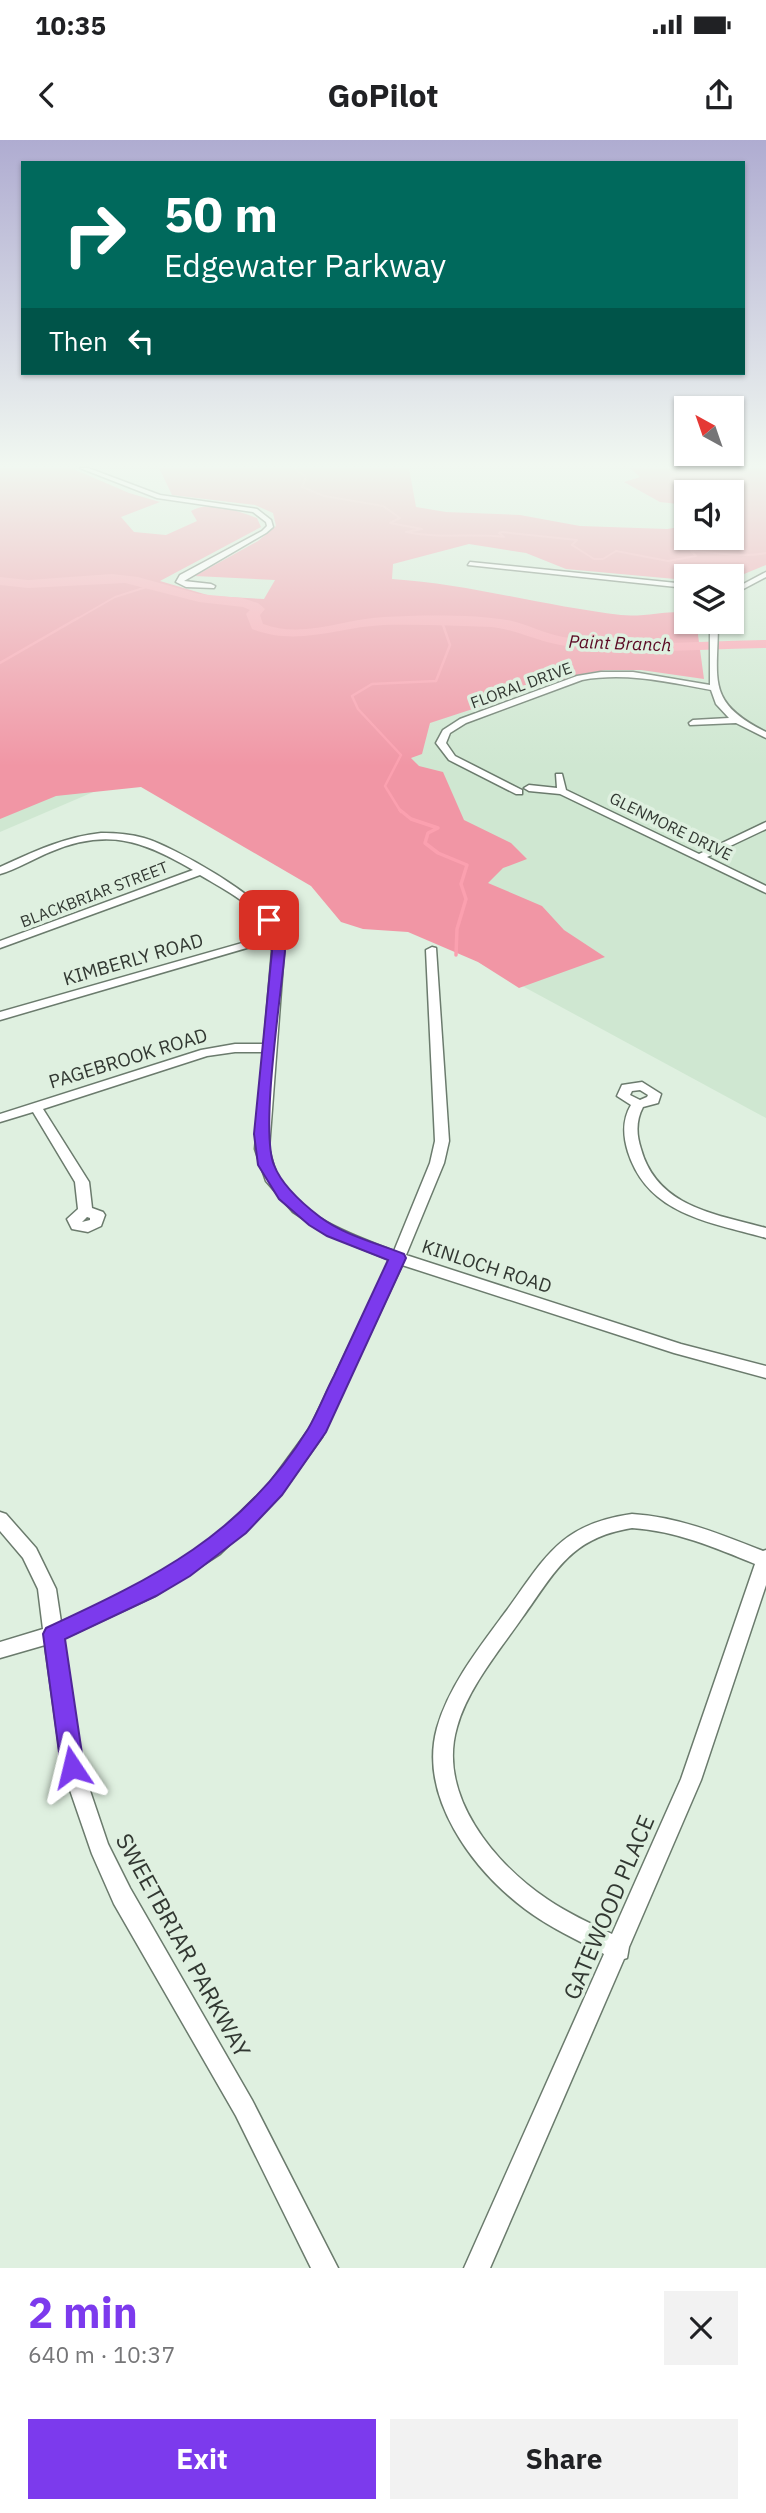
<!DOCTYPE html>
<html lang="en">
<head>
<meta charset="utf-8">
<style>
	body { margin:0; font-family:"IBM Plex Sans",sans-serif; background:#f2f2f2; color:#202124; height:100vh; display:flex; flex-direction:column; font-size:26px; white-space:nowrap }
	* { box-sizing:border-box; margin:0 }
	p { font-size:23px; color:#757577 }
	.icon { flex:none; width:38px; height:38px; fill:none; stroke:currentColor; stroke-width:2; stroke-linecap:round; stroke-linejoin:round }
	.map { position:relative; height:2128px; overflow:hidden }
	.side { display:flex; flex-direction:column; background:#fff; flex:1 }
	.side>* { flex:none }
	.top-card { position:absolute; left:21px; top:21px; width:724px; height:214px; border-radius:0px; box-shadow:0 2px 5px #0004; background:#00695c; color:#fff; overflow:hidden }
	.needle { width:46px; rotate:320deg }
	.buttons { position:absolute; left:674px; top:256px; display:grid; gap:14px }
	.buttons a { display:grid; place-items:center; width:70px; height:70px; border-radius:0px; background:#fff; box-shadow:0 2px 5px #0004; font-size:35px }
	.pin { position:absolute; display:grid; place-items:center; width:60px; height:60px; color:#fff; margin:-30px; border-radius:14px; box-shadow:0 4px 10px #0006 }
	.me { position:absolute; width:77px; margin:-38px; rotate:350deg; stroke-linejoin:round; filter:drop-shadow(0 0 5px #0008) }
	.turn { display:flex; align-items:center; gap:24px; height:147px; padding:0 28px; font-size:32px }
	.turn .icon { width:91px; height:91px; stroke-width:2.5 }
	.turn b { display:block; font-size:49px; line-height:60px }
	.then { display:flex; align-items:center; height:66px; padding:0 28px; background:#0003; gap:14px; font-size:26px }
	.round { display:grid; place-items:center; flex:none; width:74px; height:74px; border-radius:0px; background:#f2f2f2 }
	.head { display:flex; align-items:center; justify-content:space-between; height:119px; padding:0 28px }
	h1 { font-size:42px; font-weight:700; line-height:52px; color:#7c3aed }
	.cta { display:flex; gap:14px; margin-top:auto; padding:14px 28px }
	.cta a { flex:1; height:80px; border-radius:0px; background:#7c3aed; color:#fff; font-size:28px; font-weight:700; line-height:80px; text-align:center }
	.cta a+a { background:#f2f2f2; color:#202124 }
	.status { display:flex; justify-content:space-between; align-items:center; height:49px; padding:0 35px; background:#fff; direction:ltr }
	.status svg { height:19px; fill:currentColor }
	header { display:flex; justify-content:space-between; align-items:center; height:91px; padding:0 28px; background:#fff; font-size:32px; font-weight:700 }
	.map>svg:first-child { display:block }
	.built { fill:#cfe7d1; fill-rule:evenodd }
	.forest { fill:#f196a5 }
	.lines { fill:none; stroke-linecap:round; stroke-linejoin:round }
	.stream-far2 { stroke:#fba0af; stroke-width:2 }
	.stream-far1 { stroke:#fba0af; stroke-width:2.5 }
	.stream { stroke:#fba0af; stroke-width:3.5 }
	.river { fill:#fba0af; fill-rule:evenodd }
	.minor-casing { stroke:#6b7b6d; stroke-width:3 }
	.minor { fill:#fff; fill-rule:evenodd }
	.route { fill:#7c3aed; stroke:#51269a; stroke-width:2 }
	.labels { text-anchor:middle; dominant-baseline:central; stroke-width:7; stroke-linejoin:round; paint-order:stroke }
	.far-street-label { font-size:16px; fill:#323832; stroke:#dff0e0 }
	.far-water-label { font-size:18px; font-style:italic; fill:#5b0a24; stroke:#dff0e0 }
	.street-label { font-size:19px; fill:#323832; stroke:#dff0e0 }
	.near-street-label { font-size:23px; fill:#323832; stroke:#dff0e0 }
</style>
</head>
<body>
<div class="status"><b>10:35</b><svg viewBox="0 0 49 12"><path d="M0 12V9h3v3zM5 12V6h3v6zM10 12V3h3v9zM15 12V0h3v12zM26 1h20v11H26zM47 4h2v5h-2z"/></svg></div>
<header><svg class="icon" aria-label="back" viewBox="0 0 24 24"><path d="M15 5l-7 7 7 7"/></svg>GoPilot<svg class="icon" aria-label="share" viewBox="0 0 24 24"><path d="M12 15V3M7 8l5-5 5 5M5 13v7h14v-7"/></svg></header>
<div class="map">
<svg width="766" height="2128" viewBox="0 0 766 2128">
	<rect width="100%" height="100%" fill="#dff0e0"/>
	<path class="built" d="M0,328H766V978L133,635L0,692ZM686,352H732V397H686ZM686,436H732V481H686Z"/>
	<path class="forest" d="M0,328H71L129,353L160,362L121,377L134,392L166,395L197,381L191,371C211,360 237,371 257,378L261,387L160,441L211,456L264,459L275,440L195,436L258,401L276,386L273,373L255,365L172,355L159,328H409L416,367L446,372L520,375L580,386L667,389L686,386V397H732L734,374L732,373V352H686V365L660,362L624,342L640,337L630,328L766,329V425L732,439V436H686V440L566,429L526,413L469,404L393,424L392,439C469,444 544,466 621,475C644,477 664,471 686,472V481H700L698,495L704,539L641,530H605L576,535L430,583L422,614L411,618L419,626L443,632L464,680L511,703L527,719L503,728L488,743L542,766L564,790L605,817L519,848L478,822L408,792L363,789L341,782L311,746L141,647L56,656L0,679Z"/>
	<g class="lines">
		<path class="stream-far2" d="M294,328L306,337L302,347L324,356L383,366L400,378L390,383L422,389L406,392C439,399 470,393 504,397L499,393L502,392L577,400L572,405L594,419H603L616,411L668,421L696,416L691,411C716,412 742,418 766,413
			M75,480L115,457L153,445"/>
		<path class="stream-far1" d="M0,523L78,478
			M401,672L385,646L401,615L358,569L352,556L372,544L436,541L450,505L442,482"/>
		<path class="stream" d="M400,670L411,679L438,688L428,693L425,703L438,713L467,725L461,744L466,759L457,789L456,815"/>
		<path class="river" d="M112,434L138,437L199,454L242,458L258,463L265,469L260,475L263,484C303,499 343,479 384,477C420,475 477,474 512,481C529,485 546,494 563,497C629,508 699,501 766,500V508C698,509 627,516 560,505C537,501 516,490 492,487C456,486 420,484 384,485C338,487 298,507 252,489L246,474L250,470L243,467L199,462L125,443L28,448L0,445V437L28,440Z"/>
		<g class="minor-casing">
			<path id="minor" d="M80,328H88L160,355L257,369L271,380L273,387L266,393L184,441L211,444L215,446L214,448L186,447L176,442L180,435L262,391L267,386L266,382L253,372L157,358Z
				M470,422L686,444V448L468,425Z
				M766,432V437L732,455V450Z
				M710,481H718C718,540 705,562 766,592V598L736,583L690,585L689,583L693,580L729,578L716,564L711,550C668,542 626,532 582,540L466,583L450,593L446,603L455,616L522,650V654H516L449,620L436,603L443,590L460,579L577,536L601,532H633L710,545Z
				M556,634H562L566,650L699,714L766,682V689L707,717L766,746V753L560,654L529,651L524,648L529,645L557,648Z
				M101,693C115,693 130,694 144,698C175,707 262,757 278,786C282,794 283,801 284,811L269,1009C272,1019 274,1031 280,1040C304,1079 353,1095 394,1111L430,1023L435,1001L426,810L432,807L436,808L449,1001L444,1023L406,1115L681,1204L766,1226V1238L674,1213L402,1125L322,1297L281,1354L220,1414L155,1456L63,1499L82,1627L108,1704L130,1748L252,1960L338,2128H311L236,1976L114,1764L92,1714L62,1627L45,1505L0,1518V1502L43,1489L38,1449L23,1418L0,1391V1372L6,1374L36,1408L56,1449L61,1482L143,1444L208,1404L269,1344L310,1288L390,1120L328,1095L293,1072L266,1041L255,1009L264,912H235L207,916L43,969L89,1042L92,1068L103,1072L105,1075L101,1086L88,1092L72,1089L67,1079L78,1069L75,1042L33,972L0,982V974L201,910L235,904H264L272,811L271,801L0,880V872L270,795C261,767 223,749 200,735L0,808V801L193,730C142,700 107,688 50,712C33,719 17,729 0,734V727C33,712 64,697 101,693ZM87,1077L90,1078V1080L82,1082Z
				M642,942L661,954L658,963L643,967C636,980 636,994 641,1009C657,1067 715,1074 766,1088V1098C710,1082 648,1075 628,1012C623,996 622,980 631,965L617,956L622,945ZM640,950L648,955L647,957L640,960L630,955L632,951Z
				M632,1374C679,1377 720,1394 763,1411L766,1410V1445L701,1640L629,1807L627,1818L624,1819L490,2128H464L604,1814C577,1800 549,1787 525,1769C473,1730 418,1657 437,1588C449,1545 481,1505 507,1470C546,1416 561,1384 632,1374ZM632,1388C676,1391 714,1407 755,1424L681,1639L612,1794C590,1783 567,1773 547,1759C494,1723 437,1655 457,1587C468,1548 499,1511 522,1478C556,1431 570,1398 632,1388Z"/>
		</g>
		<use href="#minor" class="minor"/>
	</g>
	<linearGradient id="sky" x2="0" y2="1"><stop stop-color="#afacd1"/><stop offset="0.52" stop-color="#f1f8f1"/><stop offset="1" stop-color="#f1f8f1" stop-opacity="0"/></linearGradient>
	<rect width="766" height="626" fill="url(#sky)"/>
	<path class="route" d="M269,776L273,777L283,796L285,811C281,855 260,991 274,1025C282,1046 303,1064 320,1077C344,1095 376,1103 404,1114L406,1118L326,1292L282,1355L246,1393L190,1436L156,1456L65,1499L84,1627L80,1634L72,1638L64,1634L61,1627L43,1494L46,1488C154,1438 243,1395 308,1289C318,1272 325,1253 334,1236C352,1197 370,1159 388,1120L327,1096L309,1085L279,1059L258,1025L254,994L272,811L270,796L262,780Z"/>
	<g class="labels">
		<g class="far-street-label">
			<text transform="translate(521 545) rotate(-20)">FLORAL DRIVE</text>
			<text transform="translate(671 686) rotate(26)">GLENMORE DRIVE</text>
			<text transform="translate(94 754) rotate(-21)">BLACKBRIAR STREET</text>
		</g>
		<g class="far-water-label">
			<text transform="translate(620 503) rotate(2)">Paint Branch</text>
		</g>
		<g class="street-label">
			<text transform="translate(133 819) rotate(-16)">KIMBERLY ROAD</text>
			<text transform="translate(128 918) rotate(-17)">PAGEBROOK ROAD</text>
			<text transform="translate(487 1126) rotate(18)">KINLOCH ROAD</text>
		</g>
		<g class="near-street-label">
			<text transform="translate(608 1767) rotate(-67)">GATEWOOD PLACE</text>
			<text transform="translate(184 1805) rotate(61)">SWEETBRIAR PARKWAY</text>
		</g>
	</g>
</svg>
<div class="buttons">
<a><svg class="needle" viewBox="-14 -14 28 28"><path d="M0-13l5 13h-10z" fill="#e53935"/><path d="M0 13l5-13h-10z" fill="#757577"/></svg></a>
<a><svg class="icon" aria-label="sound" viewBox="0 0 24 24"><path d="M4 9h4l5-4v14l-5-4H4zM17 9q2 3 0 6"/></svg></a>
<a><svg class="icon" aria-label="layers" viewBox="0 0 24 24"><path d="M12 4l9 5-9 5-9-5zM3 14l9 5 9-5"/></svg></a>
</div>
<div class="pin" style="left:269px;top:780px;background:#d93025"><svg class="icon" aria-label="arrive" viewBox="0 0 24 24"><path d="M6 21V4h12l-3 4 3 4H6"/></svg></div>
<svg class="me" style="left:72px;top:1627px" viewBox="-20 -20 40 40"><path d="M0-17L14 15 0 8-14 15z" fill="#7c3aed" stroke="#fff" stroke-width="4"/></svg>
<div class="top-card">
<div class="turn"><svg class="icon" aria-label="right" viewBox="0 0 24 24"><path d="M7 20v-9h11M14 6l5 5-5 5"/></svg><div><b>50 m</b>Edgewater Parkway</div></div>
<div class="then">Then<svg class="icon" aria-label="left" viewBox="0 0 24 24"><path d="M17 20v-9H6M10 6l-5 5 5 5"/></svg></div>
</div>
</div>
<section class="side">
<div class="head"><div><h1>2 min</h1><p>640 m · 10:37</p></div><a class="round"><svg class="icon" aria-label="close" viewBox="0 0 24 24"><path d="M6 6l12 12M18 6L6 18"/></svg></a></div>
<div class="cta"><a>Exit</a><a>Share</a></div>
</section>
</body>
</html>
